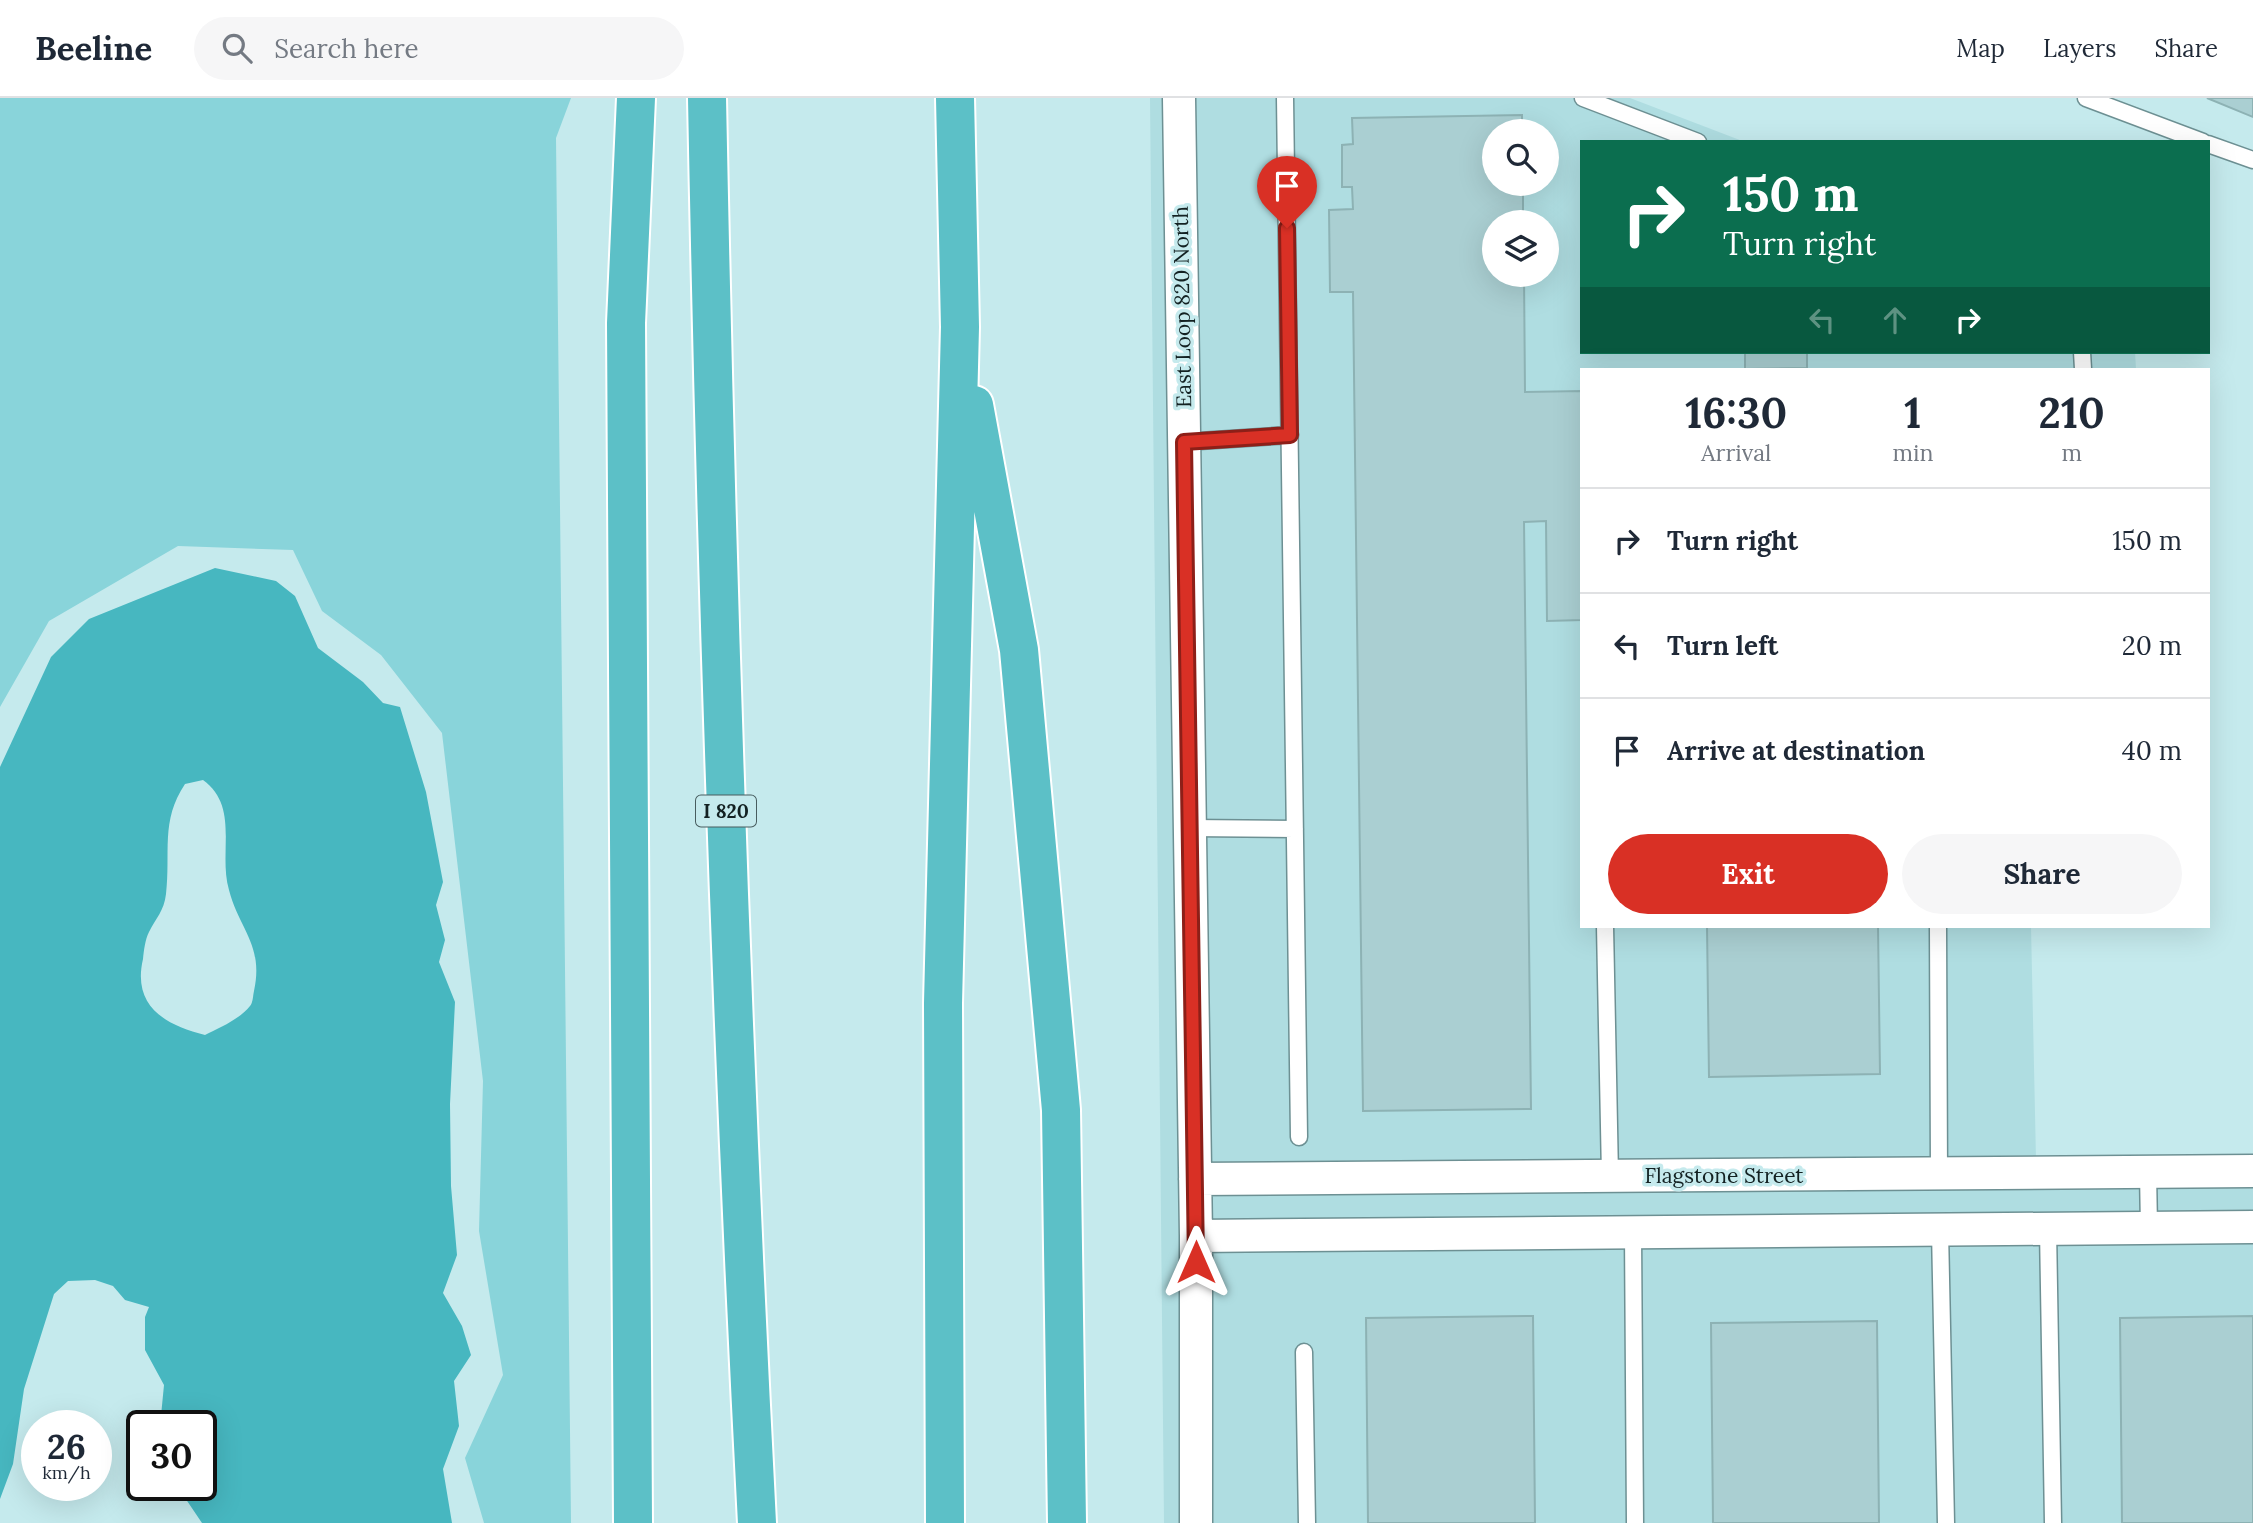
<!DOCTYPE html>
<html lang="en">
<head>
<meta charset="utf-8">
<style>
	body { margin:0; font-family:Lora,serif; background:#f6f6f7; color:#1f2937; height:100vh; display:flex; flex-direction:column; font-size:26px; white-space:nowrap }
	* { box-sizing:border-box; margin:0 }
	p { font-size:23px; color:#747a83 }
	.icon { flex:none; width:38px; height:38px; fill:none; stroke:currentColor; stroke-width:2; stroke-linecap:round; stroke-linejoin:round }
	.map { position:relative; flex:1; overflow:hidden }
	.details { position:absolute; left:1580px; top:270px; width:630px; height:560px; display:flex; flex-direction:column; background:#fff; border-radius:0px; box-shadow:0 7px 28px #0002 }
	.details>* { flex:none }
	.guide { position:absolute; left:1580px; top:42px; width:630px; height:214px; border-radius:0px; box-shadow:0 7px 28px #0002; background:#0b6e4f; color:#fff; overflow:hidden }
	.buttons { position:absolute; left:1482px; top:21px; display:grid; gap:14px }
	.buttons a { display:grid; place-items:center; width:77px; height:77px; border-radius:50%; background:#fff; box-shadow:0 7px 28px #0002; font-size:35px }
	.speed { position:absolute; left:21px; top:1312px; display:flex; gap:14px; font-size:35px; font-weight:700; text-align:center }
	.speed>* { display:grid; place-content:center; width:91px; height:91px; border-radius:50%; background:#fff; box-shadow:0 7px 28px #0002; line-height:1 }
	.speed small { font-size:18px; font-weight:400 }
	.speed .limit { border:4px solid #111; border-radius:10px; background:#fff; color:#111 }
	.pin { position:absolute; display:grid; place-items:center; width:60px; height:60px; color:#fff; margin:-72px -30px; border-radius:50% 50% 50% 0; rotate:-45deg; box-shadow:0 0 7px #0007 }
	.pin .icon { rotate:45deg }
	.me { position:absolute; width:77px; margin:-38px; rotate:0deg; stroke-linejoin:round; filter:drop-shadow(0 0 5px #0008) }
	.turn { display:flex; align-items:center; gap:24px; height:147px; padding:0 28px; font-size:32px }
	.turn .icon { width:91px; height:91px; stroke-width:2.5 }
	.turn b { display:block; font-size:49px; line-height:60px }
	.lanes { display:flex; align-items:center; height:66px; padding:0 28px; background:#0003; justify-content:center; gap:35px; direction:ltr }
	.lanes .off { opacity:.35 }
	.eta { display:flex; justify-content:space-evenly; align-items:center; height:119px; text-align:center }
	.eta b { font-size:42px; font-weight:700; line-height:49px }
	.cta { display:flex; gap:14px; margin-top:auto; padding:14px 28px }
	.cta a { flex:1; height:80px; border-radius:42px; background:#d93025; color:#fff; font-size:28px; font-weight:700; line-height:80px; text-align:center }
	.cta a+a { background:#f6f6f7; color:#1f2937 }
	ul { padding:0; list-style:none }
	li { display:flex; align-items:center; gap:21px; height:105px; padding:0 28px; border-top:2px solid #e0e1e3 }
	li div { flex:1 }
	li b { display:block; font-size:26px }
	li em { font-style:normal }
	header { display:flex; align-items:center; gap:42px; box-sizing:border-box; height:98px; padding:0 35px; background:#fff; border-bottom:2px solid #e0e1e3 }
	header strong { font-size:33px }
	nav { display:flex; gap:38px; margin-inline-start:auto; font-size:24px }
	.search { width:490px; height:63px; background:#f6f6f7; display:flex; align-items:center; gap:18px; box-sizing:border-box; padding:0 24px; border-radius:38px; color:#747a83; font-size:26px }
	.map>svg:first-child { display:block }
	.built { fill:#afdde1; fill-rule:evenodd }
	.green { fill:#89d4da }
	.water { fill:#47b7c0; fill-rule:evenodd }
	.building { fill:#aacfd2; stroke:#8db2b4; stroke-width:2 }
	.lines { fill:none; stroke-linecap:round; stroke-linejoin:round }
	.service-casing { stroke:#6d9093; stroke-width:19 }
	.minor-casing { stroke:#6d9093; stroke-width:35 }
	.motorway-casing { stroke:#fff; stroke-width:42 }
	.service { stroke:#fff; stroke-width:16 }
	.minor { stroke:#fff; stroke-width:32 }
	.motorway { stroke:#5cc0c7; stroke-width:38 }
	.route-casing { stroke:#8d1f18; stroke-width:18 }
	.route { stroke:#d93025; stroke-width:12 }
	.labels { text-anchor:middle; dominant-baseline:central; stroke-width:7; stroke-linejoin:round; paint-order:stroke }
	.shield { fill:#c5eaed; stroke:#485d5f; stroke-width:2 }
	.shield-label { font-size:19px; font-weight:bold; fill:#132122 }
	.street-label { font-size:21px; fill:#132122; stroke:#c5eaed }
</style>
</head>
<body>
<header>
<strong>Beeline</strong>
<div class="search"><svg class="icon" aria-label="search" viewBox="0 0 24 24"><circle cx="10" cy="10" r="6"/><path d="M15 15l6 6"/></svg>Search here</div>
<nav><a>Map</a><a>Layers</a><a>Share</a></nav>
</header>
<div class="map">
<svg width="2253" height="1425" viewBox="0 0 2253 1425">
	<rect width="100%" height="100%" fill="#c5eaed"/>
	<path class="built" d="M1150,0H1630L1745,44H1582V254H2135L2136,271H1582V828H2031L2036,1062L2253,1059V1425H1164ZM1494,33H1547V86H1494ZM1494,124H1547V177H1494Z"/>
	<path class="green" d="M0,0H571L556,40L571,1425H484L465,1360L503,1277L479,1133L483,983L442,635L381,557L322,513L293,452L178,448L49,523L0,609Z"/>
	<path class="water" d="M215,470L276,483L295,498L318,550L363,584L383,605L400,609L426,694L443,784L436,807L445,842L439,864L455,904L450,1006L451,1088L457,1157L443,1195L462,1228L471,1257L454,1283L459,1328L443,1371L452,1425H202L177,1388H201V1328H160L164,1287L145,1252V1219L149,1209L125,1202L113,1188L95,1182L68,1183L54,1196L24,1291L13,1366L0,1401V669L51,559L89,521ZM203,682C240,709 218,754 229,792C239,831 264,847 254,893C253,897 253,905 250,908C240,921 219,930 205,937C165,927 132,908 143,861C144,852 145,842 149,834C156,820 164,813 166,796C171,755 160,723 185,686Z"/>
	<path class="building" d="M2207,0H2253V19Z
		M1522,17V33H1494V86H1523V124H1494V177H1524L1525,294L1582,293V522L1547,523L1546,423L1524,424L1531,1011L1363,1013L1353,194H1330L1329,112L1353,111L1352,89H1342V47L1353,46L1352,20Z
		M1745,254H1807V270L1745,271Z
		M1707,828H1878L1880,976L1709,979Z
		M1533,1218L1535,1425H1368L1366,1220Z
		M2253,1218V1425H2122L2120,1220Z
		M1877,1223L1879,1425H1713L1711,1225Z"/>
	<g class="lines">
		<g class="service-casing">
			<path id="service" d="M1285,0L1299,1039
				M1583,0L1698,44
				M2086,0L2203,44
				M2208,46L2253,62
				M2082,254L2083,271
				M1184,344L1290,337
				M1190,730L1295,731
				M1605,828L1610,1078
				M1938,828L1939,1076
				M2148,1074L2149,1130
				M2048,1131L2053,1425
				M1940,1132L1946,1425
				M1633,1135L1635,1425
				M1304,1254L1307,1425"/>
		</g>
		<g class="minor-casing">
			<path id="minor" d="M1179,0L1196,1138V1425
				M1195,1081L2253,1073
				M1196,1138L2253,1129"/>
		</g>
		<g class="motorway-casing">
			<path id="motorway" d="M707,0C716,475 732,950 757,1425
				M974,307L1019,552L1061,1012L1067,1425
				M633,1425L626,225L636,0
				M945,1425L943,905L960,229L955,0"/>
		</g>
		<use href="#service" class="service"/>
		<use href="#minor" class="minor"/>
		<use href="#motorway" class="motorway"/>
	</g>
	<g class="lines">
		<g class="route-casing">
			<path id="route" d="M1196,1164L1184,344L1290,337L1287,130"/>
		</g>
		<use href="#route" class="route"/>
	</g>
	<g class="labels">
		<rect class="shield" x="696" y="697.5" width="60" height="31" rx="5"/>
		<g class="shield-label">
			<text x="726" y="713">I 820</text>
		</g>
		<g class="street-label">
			<text transform="translate(1182 209) rotate(-91)">East Loop 820 North</text>
			<text x="1724" y="1077">Flagstone Street</text>
		</g>
	</g>
</svg>
<div class="buttons">
<a><svg class="icon" aria-label="search" viewBox="0 0 24 24"><circle cx="10" cy="10" r="6"/><path d="M15 15l6 6"/></svg></a>
<a><svg class="icon" aria-label="layers" viewBox="0 0 24 24"><path d="M12 4l9 5-9 5-9-5zM3 14l9 5 9-5"/></svg></a>
</div>
<div class="speed"><div>26<small>km/h</small></div><div class="limit">30</div></div>
<div class="pin" style="left:1287px;top:130px;background:#d93025"><svg class="icon" aria-label="arrive" viewBox="0 0 24 24"><path d="M6 21V4h12l-3 4 3 4H6"/></svg></div>
<svg class="me" style="left:1196px;top:1164px" viewBox="-20 -20 40 40"><path d="M0-17L14 15 0 8-14 15z" fill="#d93025" stroke="#fff" stroke-width="4"/></svg>
<div class="guide">
<div class="turn"><svg class="icon" aria-label="right" viewBox="0 0 24 24"><path d="M7 20v-9h11M14 6l5 5-5 5"/></svg><div><b>150 m</b>Turn right</div></div>
<div class="lanes"><svg class="icon off" aria-label="left" viewBox="0 0 24 24"><path d="M17 20v-9H6M10 6l-5 5 5 5"/></svg><svg class="icon off" aria-label="ahead" viewBox="0 0 24 24"><path d="M12 20V5M6 11l6-6 6 6"/></svg><svg class="icon" aria-label="right" viewBox="0 0 24 24"><path d="M7 20v-9h11M14 6l5 5-5 5"/></svg></div>
</div>
<section class="details">
<div class="eta">
<div><b>16:30</b><p>Arrival</p></div>
<div><b>1</b><p>min</p></div>
<div><b>210</b><p>m</p></div>
</div>
<ul>
<li><svg class="icon" aria-label="right" viewBox="0 0 24 24"><path d="M7 20v-9h11M14 6l5 5-5 5"/></svg><div><b>Turn right</b></div><em>150 m</em></li>
<li><svg class="icon" aria-label="left" viewBox="0 0 24 24"><path d="M17 20v-9H6M10 6l-5 5 5 5"/></svg><div><b>Turn left</b></div><em>20 m</em></li>
<li><svg class="icon" aria-label="arrive" viewBox="0 0 24 24"><path d="M6 21V4h12l-3 4 3 4H6"/></svg><div><b>Arrive at destination</b></div><em>40 m</em></li>
</ul>
<div class="cta"><a>Exit</a><a>Share</a></div>
</section>
</div>
</body>
</html>
